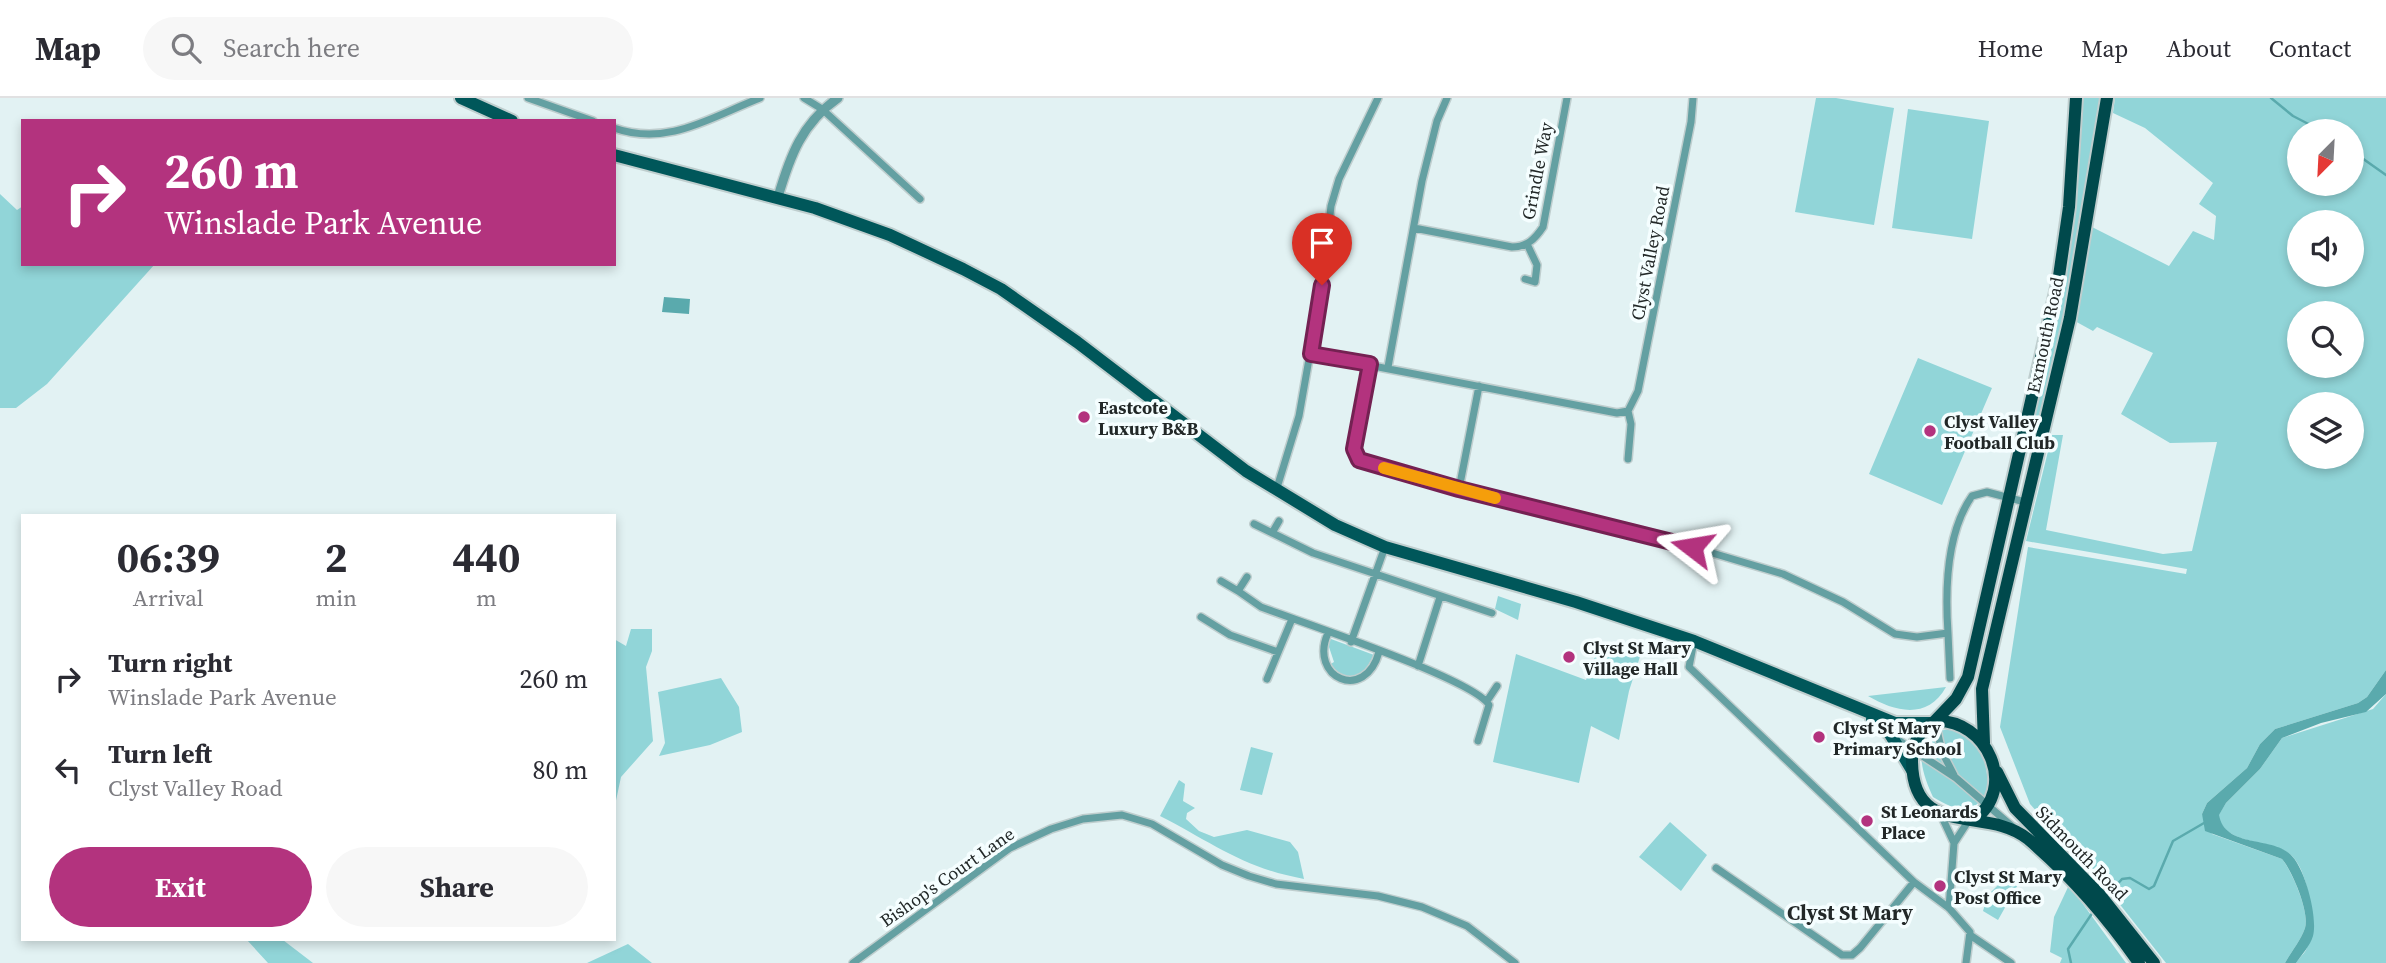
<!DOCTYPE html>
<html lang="en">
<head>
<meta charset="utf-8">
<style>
	body { margin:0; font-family:"Source Serif 4",serif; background:#f7f7f7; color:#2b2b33; height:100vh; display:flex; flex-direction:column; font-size:26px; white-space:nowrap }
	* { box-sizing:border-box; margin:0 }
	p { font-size:23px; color:#7c7c81 }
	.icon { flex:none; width:38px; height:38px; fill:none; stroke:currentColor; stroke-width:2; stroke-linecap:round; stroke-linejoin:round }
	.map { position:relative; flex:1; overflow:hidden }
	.drawer { position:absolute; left:21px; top:416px; width:595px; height:427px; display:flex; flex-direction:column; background:#fff; border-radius:0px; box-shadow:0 4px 10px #0003 }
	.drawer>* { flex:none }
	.hud { position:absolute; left:21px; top:21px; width:595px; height:147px; border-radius:0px; box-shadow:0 4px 10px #0003; background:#b3337e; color:#fff; overflow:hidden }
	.needle { width:46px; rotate:204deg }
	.buttons { position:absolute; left:2287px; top:21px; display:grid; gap:14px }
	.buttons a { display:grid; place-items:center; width:77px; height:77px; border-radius:50%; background:#fff; box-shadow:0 4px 10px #0003; font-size:35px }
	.pin { position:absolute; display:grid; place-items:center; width:60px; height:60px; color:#fff; margin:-72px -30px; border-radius:50% 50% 50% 0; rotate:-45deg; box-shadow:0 0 7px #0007 }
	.pin .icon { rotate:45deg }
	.me { position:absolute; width:77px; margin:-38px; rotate:284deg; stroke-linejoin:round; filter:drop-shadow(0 0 5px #0008) }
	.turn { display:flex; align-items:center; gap:24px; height:147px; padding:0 28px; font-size:32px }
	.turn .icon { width:91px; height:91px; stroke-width:2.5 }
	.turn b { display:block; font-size:49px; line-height:60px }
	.eta { display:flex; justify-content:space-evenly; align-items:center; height:119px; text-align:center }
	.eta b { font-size:42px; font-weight:700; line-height:49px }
	.primary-button { display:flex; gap:14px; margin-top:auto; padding:14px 28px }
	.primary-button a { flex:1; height:80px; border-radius:42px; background:#b3337e; color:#fff; font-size:28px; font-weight:700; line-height:80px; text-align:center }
	.primary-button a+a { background:#f7f7f7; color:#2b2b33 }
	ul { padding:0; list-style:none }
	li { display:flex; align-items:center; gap:21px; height:91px; padding:0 28px }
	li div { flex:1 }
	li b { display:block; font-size:26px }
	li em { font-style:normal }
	header { display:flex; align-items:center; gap:42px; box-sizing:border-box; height:98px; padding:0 35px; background:#fff; border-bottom:2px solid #e1e1e2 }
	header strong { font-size:33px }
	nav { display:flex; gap:38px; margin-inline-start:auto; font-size:24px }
	.search { width:490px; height:63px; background:#f7f7f7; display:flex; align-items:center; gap:18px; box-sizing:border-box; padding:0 24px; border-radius:38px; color:#7c7c81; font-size:26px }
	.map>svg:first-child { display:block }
	.green { fill:#91d5d8; fill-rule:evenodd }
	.water { fill:#5aaaad }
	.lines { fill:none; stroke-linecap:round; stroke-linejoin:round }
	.stream { stroke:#5aaaad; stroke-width:2.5 }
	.minor-casing { stroke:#bfcece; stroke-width:10 }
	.tertiary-casing { stroke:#bfcece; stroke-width:12 }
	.primary-casing { stroke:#bfcece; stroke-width:16 }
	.trunk-casing { stroke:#bfcece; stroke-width:16 }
	.minor { stroke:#64a0a2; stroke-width:7 }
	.tertiary { stroke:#64a0a2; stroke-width:9 }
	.primary { stroke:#00575a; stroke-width:12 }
	.trunk { stroke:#00494c; stroke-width:12 }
	.route-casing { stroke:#742152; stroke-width:18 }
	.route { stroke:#b3337e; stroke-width:12 }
	.slow { stroke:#f59e0b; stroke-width:12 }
	.poi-dot { fill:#b3337e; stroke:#f5feff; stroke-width:2.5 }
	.labels { text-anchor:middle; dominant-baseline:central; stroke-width:7; stroke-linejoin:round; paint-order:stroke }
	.street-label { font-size:18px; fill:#222828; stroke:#f5feff }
	.poi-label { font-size:18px; font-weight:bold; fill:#222828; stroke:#f5feff; text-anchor:start }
	.quarter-label { font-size:21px; font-weight:bold; fill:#222828; stroke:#f5feff }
</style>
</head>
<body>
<header>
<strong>Map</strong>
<div class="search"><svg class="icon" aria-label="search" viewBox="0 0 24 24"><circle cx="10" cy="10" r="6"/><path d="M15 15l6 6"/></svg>Search here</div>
<nav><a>Home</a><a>Map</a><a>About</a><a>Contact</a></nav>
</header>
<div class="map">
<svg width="2386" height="865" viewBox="0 0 2386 865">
	<rect width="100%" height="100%" fill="#e2f2f3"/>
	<path class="green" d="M1816,0H1836L1894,10L1874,127L1795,114Z
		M2082,0H2103L2058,254L2023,369L2058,211Z
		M2115,0H2386V572L2367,599L2358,605L2275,631L2260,646L2247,670L2207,705L2202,716L2212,736L2282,761C2292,773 2310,815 2305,830C2301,842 2291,854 2285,865H2166L2118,804L2030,706L2000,629L2028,449L2186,476L2187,471L2026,443L2052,337H2063L2046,432L2163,456L2192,453L2217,344L2170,345L2121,316L2153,255L2097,229L2093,233L2073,222L2092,129L2169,168L2193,133L2214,142L2216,118L2199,106L2213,85L2145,30L2113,15ZM2300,33H2352V86H2300ZM2300,124H2352V177H2300ZM2300,215H2352V268H2300ZM2300,306H2352V359H2300Z
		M1908,11L1989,23L1972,141L1892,130Z
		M0,96L17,112L23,108V166H155L47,286L16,310H0Z
		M1918,260L1992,290L1942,407L1869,376Z
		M1498,498L1521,506L1518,522L1495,511Z
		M631,531H652V553L646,569L653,643L621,679L614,712V541L626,548Z
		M1331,541L1374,557L1363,576L1345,579L1329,567L1334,564L1328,546Z
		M1645,543L1629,593L1619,642L1591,628L1579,685L1493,664L1516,556L1586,582L1600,546Z
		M721,580L739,609L742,634L710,647L659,658L665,645L658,594Z
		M1946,589C1928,622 1895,614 1868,598Z
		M2386,596V865H2296C2298,861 2304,856 2306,852C2316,829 2310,768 2287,754C2266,741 2225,747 2218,718L2226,705L2260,671L2282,640L2373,611Z
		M1949,631C1981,641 1988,662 1988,694C1972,718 1956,713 1933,699C1921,673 1909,637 1949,631Z
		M1251,649L1273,655L1262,697L1240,692Z
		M1179,682L1185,686L1183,703L1195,710L1187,715L1186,721L1199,733L1214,739L1247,732L1290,744L1298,754L1304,781C1243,770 1213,745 1160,718Z
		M1670,724L1707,757L1681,793L1639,759Z
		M2003,782L2020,783L1998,822L1983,813L1988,797Z
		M2069,787L2126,865H2060L2062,860L2050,854L2054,819Z
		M247,842H283L313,865H268Z
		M628,846L652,865H587Z"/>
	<path class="water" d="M664,199L690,201L689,216L662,214Z
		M2386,572V596L2366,614L2321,625L2282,640L2260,671L2226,705L2219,717C2225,750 2270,738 2290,756C2305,769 2318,819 2313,838C2310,848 2302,856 2296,865H2285C2291,854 2301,842 2305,830C2310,815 2292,772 2282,761L2205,733L2202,716L2207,705L2247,670L2260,646L2275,631L2358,605L2367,599Z"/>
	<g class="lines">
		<path class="stream" d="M2271,0L2293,18L2322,33
			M2352,53L2386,77
			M2106,799L2122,781L2130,780L2149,791L2154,788L2173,743L2204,725
			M2071,865L2068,851L2093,814"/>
		<g class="minor-casing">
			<path id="minor" d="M528,0L593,23
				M804,0L822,11L920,101
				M614,30C668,49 711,19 760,0
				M1414,130L1512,149C1527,149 1535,141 1543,129L1567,0
				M1525,181L1535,184L1537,167L1527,146
				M1311,256L1617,315L1628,313L1638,293L1691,24L1693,0
				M1370,266L1354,351L1363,365L1692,449L1783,476L1843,504L1895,536L1917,539L1948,535C1945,491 1946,435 1972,398L1987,394L2025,404
				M1388,269L1422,83L1437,23L1447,0
				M1628,361L1631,326L1628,313
				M1459,391L1479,288
				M1276,393L1299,318L1322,187L1331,108L1339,81L1378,0
				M1254,426L1313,455L1492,515
				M1272,435L1279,423
				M1221,483L1238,493L1247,479
				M1238,493L1261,509C1300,524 1474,581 1489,607L1478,643
				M1201,519L1230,537L1278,554
				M1328,535C1308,580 1365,605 1379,554
				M1948,535L1950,580
				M1694,543L1689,569L1914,784L1949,810L1970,834L1966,865
				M1351,544L1385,449
				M1418,568L1440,499
				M1267,581L1292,521
				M1487,603L1497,588
				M1935,623L1942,654L1954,677
				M1895,640L1956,680L2014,730
				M1941,717L1954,745
				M1716,770L1842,857H1852L1860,850L1914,784
				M1949,810L1954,745L1969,722
				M1970,837L2011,865
				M853,865L1010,750L1051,731L1083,721L1122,717L1152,726L1222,767L1249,778L1276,786L1378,798L1422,809L1467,828L1515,865"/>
		</g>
		<g class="tertiary-casing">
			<path id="tertiary" d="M778,99C790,58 802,25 838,0"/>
		</g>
		<g class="primary-casing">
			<path id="primary" d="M461,0L512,23
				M614,57L815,110L890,137L963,171L1001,191L1077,244L1246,373L1335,427L1385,449L1576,504L1694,543L1895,625H1932
				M1872,621L1890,636L1912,672"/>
		</g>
		<g class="trunk-casing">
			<path id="trunk" d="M1935,623L1956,601L1968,579L2058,185L2069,109L2076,0
				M1984,645L1982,591L2070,220L2107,0
				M1997,674L2015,710L2100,797L2154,865
				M1973,722C2019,691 1987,620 1935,623C1920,631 1912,646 1912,662C1912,743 1987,707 2028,741C2069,776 2108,820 2139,865"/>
		</g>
		<use href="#minor" class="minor"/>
		<use href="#tertiary" class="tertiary"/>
		<use href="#primary" class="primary"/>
		<use href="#trunk" class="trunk"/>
	</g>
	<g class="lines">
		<g class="route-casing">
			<path id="route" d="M1322,187L1311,256L1370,266L1354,351L1359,362L1459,391L1692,449"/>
		</g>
		<use href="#route" class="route"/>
		<path class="slow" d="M1384,370L1495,400"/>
	</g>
	<g class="poi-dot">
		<circle cx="1084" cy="319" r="7"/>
		<circle cx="1930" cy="333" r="7"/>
		<circle cx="1569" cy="559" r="7"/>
		<circle cx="1819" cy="639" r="7"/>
		<circle cx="1867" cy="723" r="7"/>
		<circle cx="1940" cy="788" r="7"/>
	</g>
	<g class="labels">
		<g class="street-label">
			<text transform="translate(1537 73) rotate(-79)">Grindle Way</text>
			<text transform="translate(1650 155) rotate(-79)">Clyst Valley Road</text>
			<text transform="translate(2045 237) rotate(-78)">Exmouth Road</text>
			<text transform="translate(2082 755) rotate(46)">Sidmouth Road</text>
			<text transform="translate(947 779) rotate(-35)">Bishop's Court Lane</text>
		</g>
		<g class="poi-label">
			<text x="1098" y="309">Eastcote<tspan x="1098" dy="21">Luxury B&amp;B</tspan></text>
			<text x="1944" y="323">Clyst Valley<tspan x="1944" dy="21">Football Club</tspan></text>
			<text x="1583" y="549">Clyst St Mary<tspan x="1583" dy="21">Village Hall</tspan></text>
			<text x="1833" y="629">Clyst St Mary<tspan x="1833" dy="21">Primary School</tspan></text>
			<text x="1881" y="713">St Leonards<tspan x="1881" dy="21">Place</tspan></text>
			<text x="1954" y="778">Clyst St Mary<tspan x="1954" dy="21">Post Office</tspan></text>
		</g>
		<g class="quarter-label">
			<text x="1850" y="814">Clyst St Mary</text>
		</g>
	</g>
</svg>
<div class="buttons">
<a><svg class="needle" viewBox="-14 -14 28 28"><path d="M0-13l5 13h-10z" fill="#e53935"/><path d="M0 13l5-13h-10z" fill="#7c7c81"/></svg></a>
<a><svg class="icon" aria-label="sound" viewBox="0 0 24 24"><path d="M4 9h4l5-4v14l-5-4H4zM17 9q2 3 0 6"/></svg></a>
<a><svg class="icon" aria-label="search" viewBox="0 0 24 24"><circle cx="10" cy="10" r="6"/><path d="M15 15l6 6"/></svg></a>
<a><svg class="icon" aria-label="layers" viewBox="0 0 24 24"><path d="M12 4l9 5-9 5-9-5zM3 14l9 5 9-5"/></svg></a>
</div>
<div class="pin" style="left:1322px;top:187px;background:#d93025"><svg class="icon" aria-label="arrive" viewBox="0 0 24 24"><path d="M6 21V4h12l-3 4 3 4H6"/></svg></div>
<svg class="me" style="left:1692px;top:449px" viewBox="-20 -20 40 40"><path d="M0-17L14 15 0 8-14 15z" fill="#b3337e" stroke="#fff" stroke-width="4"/></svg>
<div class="hud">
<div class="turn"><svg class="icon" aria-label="right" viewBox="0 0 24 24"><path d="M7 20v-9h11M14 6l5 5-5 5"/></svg><div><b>260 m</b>Winslade Park Avenue</div></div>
</div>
<section class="drawer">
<div class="eta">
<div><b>06:39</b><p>Arrival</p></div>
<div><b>2</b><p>min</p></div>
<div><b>440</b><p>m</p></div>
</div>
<ul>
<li><svg class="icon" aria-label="right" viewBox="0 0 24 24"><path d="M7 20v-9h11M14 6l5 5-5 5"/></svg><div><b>Turn right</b><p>Winslade Park Avenue</p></div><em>260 m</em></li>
<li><svg class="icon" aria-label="left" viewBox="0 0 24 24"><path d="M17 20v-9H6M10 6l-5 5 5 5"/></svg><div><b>Turn left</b><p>Clyst Valley Road</p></div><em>80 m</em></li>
</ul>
<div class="primary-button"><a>Exit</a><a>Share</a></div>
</section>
</div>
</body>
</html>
